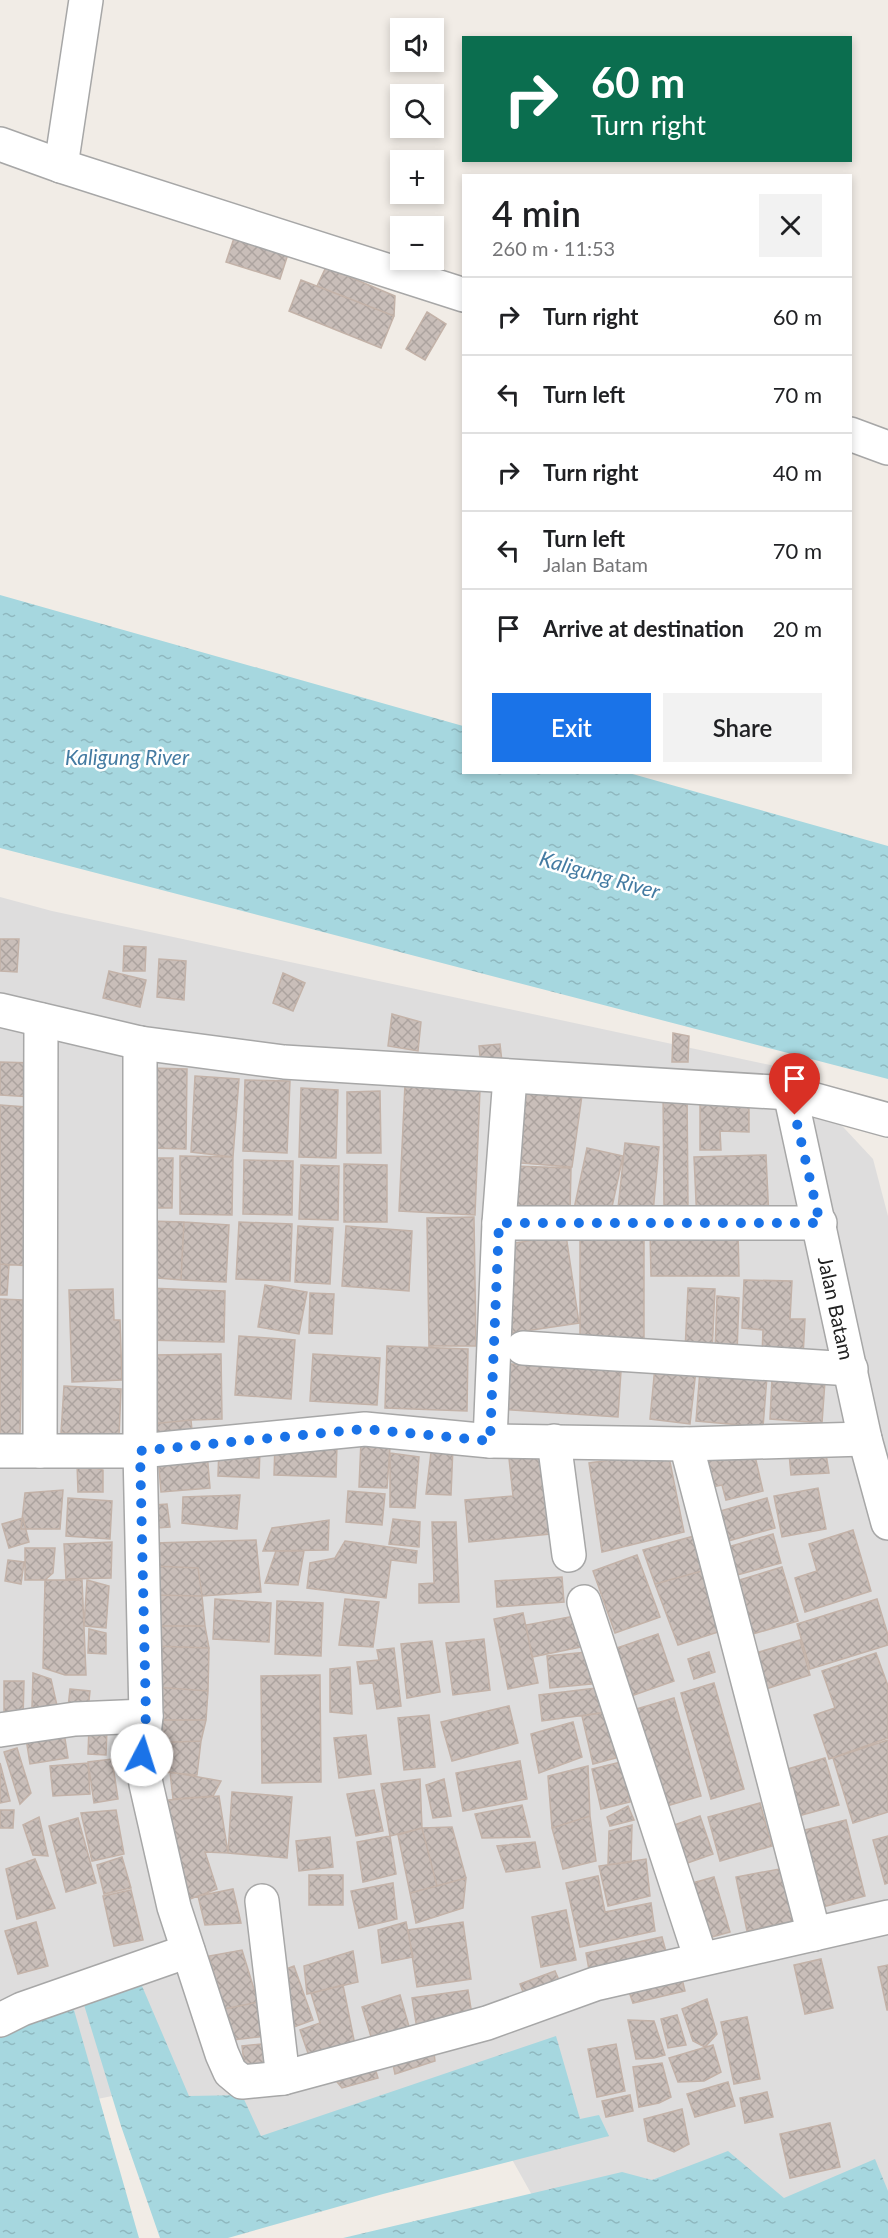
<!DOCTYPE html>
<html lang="en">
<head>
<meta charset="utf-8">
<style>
	body { margin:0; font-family:Lato,sans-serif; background:#f2f2f2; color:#202124; height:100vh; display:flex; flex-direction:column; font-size:22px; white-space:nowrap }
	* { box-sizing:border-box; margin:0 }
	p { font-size:20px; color:#757577 }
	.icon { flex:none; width:33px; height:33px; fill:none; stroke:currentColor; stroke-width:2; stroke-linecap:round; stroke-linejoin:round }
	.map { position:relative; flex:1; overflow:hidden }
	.details { position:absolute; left:462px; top:174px; width:390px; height:600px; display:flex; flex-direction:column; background:#fff; border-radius:0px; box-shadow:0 3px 9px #0003 }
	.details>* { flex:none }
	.hud { position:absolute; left:462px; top:36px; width:390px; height:126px; border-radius:0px; box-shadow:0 3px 9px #0003; background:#0b6e4f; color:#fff; overflow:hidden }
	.fabs { position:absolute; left:390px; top:18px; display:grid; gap:12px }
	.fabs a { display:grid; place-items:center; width:54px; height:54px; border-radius:0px; background:#fff; box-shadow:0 3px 9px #0003; font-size:30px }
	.pin { position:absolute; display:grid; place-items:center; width:51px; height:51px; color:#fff; margin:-62px -26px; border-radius:50% 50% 50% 0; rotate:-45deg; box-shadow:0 0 6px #0007 }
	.pin .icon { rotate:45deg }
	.me { position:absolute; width:66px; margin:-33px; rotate:5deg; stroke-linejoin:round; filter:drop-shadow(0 0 4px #0008) }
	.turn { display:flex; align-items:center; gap:21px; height:126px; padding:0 30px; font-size:27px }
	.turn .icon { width:78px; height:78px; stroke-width:2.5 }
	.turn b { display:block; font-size:42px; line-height:51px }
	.round { display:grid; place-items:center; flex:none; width:63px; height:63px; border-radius:0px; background:#f2f2f2 }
	.summary { display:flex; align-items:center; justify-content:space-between; height:102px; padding:0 30px }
	h1 { font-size:36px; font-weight:600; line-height:45px }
	.primary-button { display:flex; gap:12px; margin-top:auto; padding:12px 30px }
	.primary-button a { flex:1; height:69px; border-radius:0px; background:#1a73e8; color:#fff; font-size:24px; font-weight:600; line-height:69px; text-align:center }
	.primary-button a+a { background:#f2f2f2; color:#202124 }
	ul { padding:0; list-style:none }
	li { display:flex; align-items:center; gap:18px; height:78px; padding:0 30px; border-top:2px solid #e0e0e0 }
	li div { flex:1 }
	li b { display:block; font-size:22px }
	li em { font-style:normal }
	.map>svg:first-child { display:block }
	.residential { fill:#dedddd }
	.water { fill:url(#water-ripples) }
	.building { fill:url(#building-cross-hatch); stroke:#c3b2a8; stroke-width:1.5 }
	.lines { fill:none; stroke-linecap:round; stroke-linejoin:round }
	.street-casing { stroke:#a7a7a7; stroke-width:36 }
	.street { stroke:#fff; stroke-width:33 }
	.route { stroke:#1a73e8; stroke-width:10; stroke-dasharray:0 18 }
	.labels { text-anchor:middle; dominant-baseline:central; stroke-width:5; stroke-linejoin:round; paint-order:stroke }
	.street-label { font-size:20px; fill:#202020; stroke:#fff }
	.water-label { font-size:21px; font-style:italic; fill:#447ba2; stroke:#fff }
</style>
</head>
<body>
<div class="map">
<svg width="888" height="2238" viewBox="0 0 888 2238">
	<defs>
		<pattern id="water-ripples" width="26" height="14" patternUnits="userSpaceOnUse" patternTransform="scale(1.5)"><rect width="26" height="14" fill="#a6d7df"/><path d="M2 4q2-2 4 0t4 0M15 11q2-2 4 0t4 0" fill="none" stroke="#8fb8bf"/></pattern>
		<pattern id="building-cross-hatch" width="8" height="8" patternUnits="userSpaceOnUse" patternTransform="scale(1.5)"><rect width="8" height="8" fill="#c9beb9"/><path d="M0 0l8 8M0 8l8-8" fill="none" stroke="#aca39f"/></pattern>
	</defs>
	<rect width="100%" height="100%" fill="#f1ece6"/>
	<path class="residential" d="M0,897L52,911L789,1069L873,1159L888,1216V2238H556L490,2120L201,2186L151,2088L0,2119Z"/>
	<path class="water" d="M0,595L463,726L464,772L629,773L888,846V1079L0,848Z
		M142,1986L189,2096L242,2095L261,2136L556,2036L580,2119L599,2115L609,2136L383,2194L228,2238H160L121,2126L81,1995Z
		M74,2010L139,2238H0V2028L26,2014Z
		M728,2151L784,2198L875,2159L888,2191V2238H343L622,2172L652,2180Z"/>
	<path class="building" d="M234,238L288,254L280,279L226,262Z
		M326,267L395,296L394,316L317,286Z
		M301,280L394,316L381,348L289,311Z
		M427,312L446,324L425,360L406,349Z
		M0,939H19L17,972L0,971Z
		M124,946L146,947L145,971H123Z
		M159,959L186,961L184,1000L157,997Z
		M109,971L146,980L140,1007L103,998Z
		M283,973L305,983L293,1011L273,1003Z
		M392,1014L421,1022L418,1051L388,1046Z
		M673,1033L689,1036L688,1062H672Z
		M500,1044L502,1062L481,1066L479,1046Z
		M0,1062L34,1063L33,1097L0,1095Z
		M151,1068L187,1069L186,1149L150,1148Z
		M195,1076L239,1079L233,1157L191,1152Z
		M245,1080L290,1081L287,1153L243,1151Z
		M512,1083L583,1088L572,1167L507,1162Z
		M405,1084L480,1089L475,1215L399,1211Z
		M301,1088L338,1090L336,1158L299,1157Z
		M663,1088H687L688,1206H664Z
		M380,1091L381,1153H347V1092Z
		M700,1097L749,1098V1132L720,1131L721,1150H700Z
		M0,1105L40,1108L31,1266L0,1264Z
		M625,1143L659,1147L653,1213L618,1208Z
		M587,1148L623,1156L610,1216L574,1209Z
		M766,1155L769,1220L697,1223L694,1157Z
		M180,1156L233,1157L232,1215L180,1214Z
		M149,1158H173L172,1208H149Z
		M244,1160L293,1161L292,1215L243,1214Z
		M344,1164L387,1165V1222H344Z
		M301,1165L339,1166L338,1220L299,1219Z
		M513,1166L571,1168L570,1213L503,1209Z
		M474,1217L476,1346H429L427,1218Z
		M148,1221L184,1222L181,1280L146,1277Z
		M184,1222L229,1225L226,1282L181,1280Z
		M239,1222L292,1224L290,1281L236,1279Z
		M298,1226L333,1228L330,1284L295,1282Z
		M346,1226L412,1231L409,1291L342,1286Z
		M580,1230H644V1347H580Z
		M738,1230L739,1276H651L650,1231Z
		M566,1235L579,1323L512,1333L502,1245Z
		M0,1264L9,1265L7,1295H0Z
		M744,1280L792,1281L790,1319H805L803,1357L762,1355L763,1330L742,1328Z
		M265,1285L307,1292L299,1334L258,1327Z
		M147,1288L225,1291L224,1342L145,1340Z
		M688,1288L715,1289L712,1352L685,1351Z
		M113,1289L114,1320H120L122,1380L72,1382L69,1290Z
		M310,1293L334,1294L332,1334L309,1333Z
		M717,1296L739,1298L737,1353L715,1351Z
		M0,1299L23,1300L20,1434H0Z
		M239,1336L295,1340L291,1399L235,1395Z
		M387,1346L468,1349L467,1411L385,1408Z
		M221,1354L222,1419L191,1420L151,1424L152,1355Z
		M313,1354L380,1358L377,1405L310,1401Z
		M656,1356L697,1361L690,1424L650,1419Z
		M701,1358L768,1364L763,1427L696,1421Z
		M498,1363L621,1371L618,1417L495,1409Z
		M772,1378L825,1381L822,1423L770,1419Z
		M64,1386L121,1389L119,1436L61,1433Z
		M191,1420L193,1441L147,1446L151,1424Z
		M361,1441L390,1447L387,1488L359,1487Z
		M824,1441L829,1473L791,1475L788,1442Z
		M275,1443L337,1445L336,1477L274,1475Z
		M752,1443L763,1491L726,1500L722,1485L702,1489L694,1454Z
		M432,1444L453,1446L451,1495L426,1494Z
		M551,1445L560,1533L469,1542L465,1500L513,1496L508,1449Z
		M219,1447L260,1449L259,1478L218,1476Z
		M207,1452L210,1488L161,1492L158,1456Z
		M668,1452L684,1532L602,1552L589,1463Z
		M390,1453L419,1457L415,1508L390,1507Z
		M77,1463L103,1470V1492H78Z
		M818,1488L826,1529L782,1537L774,1496Z
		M63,1490L60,1529H21L25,1493Z
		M348,1491L385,1494L382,1525L346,1522Z
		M240,1495L237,1529L182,1523L183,1497Z
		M68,1498L112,1501L110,1539L66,1536Z
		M767,1498L775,1528L714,1545L706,1515Z
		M167,1504L170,1527L157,1528L155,1505Z
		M23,1518L29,1542L9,1548L2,1524Z
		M393,1519L420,1522L419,1547L389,1544Z
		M329,1520L328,1550L263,1551L272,1528Z
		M432,1522H456L459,1602L419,1603V1584L434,1583Z
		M853,1530L871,1591L805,1612L795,1578L817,1571L809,1544Z
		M773,1534L781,1563L722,1579L714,1551Z
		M694,1536L702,1571L655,1584L643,1550Z
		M256,1540L261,1592L202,1596L198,1568L155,1566L154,1543Z
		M345,1541L417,1551L416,1563L391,1560L386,1598L307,1588L310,1563L335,1558Z
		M112,1542L111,1578L66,1579L64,1544Z
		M25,1548H55L53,1573L45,1580H25Z
		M276,1551H304L298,1585L265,1583Z
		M637,1555L660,1617L615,1633L593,1571Z
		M8,1560L24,1562L21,1584L5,1581Z
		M155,1566L198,1568L202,1596L153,1595Z
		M782,1567L798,1621L739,1638L723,1585Z
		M702,1571L718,1632L678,1645L655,1584Z
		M562,1577L564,1602L497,1607L495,1581Z
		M45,1580H82L86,1675H65L43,1668Z
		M87,1580L109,1586L106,1628L84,1626Z
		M153,1595L202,1596L205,1626H158Z
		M215,1599L271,1603L269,1642L213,1639Z
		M345,1599L379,1602L373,1647L339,1645Z
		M877,1599L888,1635V1645L810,1669L797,1624Z
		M277,1601L323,1603L321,1656L275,1654Z
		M523,1613L538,1683L508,1689L494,1619Z
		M585,1614L591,1645L532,1657L526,1625Z
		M158,1626H205L209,1648L155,1646Z
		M89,1629L106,1633V1654L88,1653Z
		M658,1634L674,1681L631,1696L614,1649Z
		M484,1639L490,1690L453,1695L446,1643Z
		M800,1640L810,1675L753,1693L742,1657Z
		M432,1641L440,1692L407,1698L401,1644Z
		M155,1646L209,1648L208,1691L154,1687Z
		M394,1648L401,1706L377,1709L373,1683L360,1684L357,1662L379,1660L377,1650Z
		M597,1651L601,1683L550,1688L547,1656Z
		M709,1652L715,1672L694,1679L688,1659Z
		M876,1653L888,1686V1738L829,1759L814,1715L835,1708L822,1671Z
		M350,1667L352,1714L330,1712V1669Z
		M33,1673L51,1679L58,1710L32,1707Z
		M320,1675L321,1782L262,1783L261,1676Z
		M4,1681H24L23,1719L4,1718Z
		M714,1683L744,1789L711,1799L681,1693Z
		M154,1687L208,1691L206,1720H153Z
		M604,1687L607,1712L542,1721L539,1695Z
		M70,1689L90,1691L88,1710L68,1708Z
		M674,1698L701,1796L653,1810L626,1712Z
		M509,1706L518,1743L452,1761L441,1722Z
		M607,1712L616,1758L593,1764L582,1716Z
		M429,1715L435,1767L404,1770L398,1718Z
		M153,1720H206L201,1741L148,1743Z
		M573,1722L582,1757L539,1773L531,1734Z
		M63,1726L68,1758L30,1764L25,1732Z
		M89,1727L107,1729L106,1755L88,1754Z
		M366,1735L371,1774L339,1778L334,1738Z
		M888,1740V1812L853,1823L833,1758Z
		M201,1741L197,1775L150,1771L148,1743Z
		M17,1748L31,1793L20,1804L4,1752Z
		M825,1758L839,1805L787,1819L774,1773Z
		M112,1759L118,1799L94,1803L88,1762Z
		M520,1761L527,1799L463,1811L456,1773Z
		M621,1762L630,1802L601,1809L592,1769Z
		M0,1763L10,1801L0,1803Z
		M88,1763L90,1794L53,1796L50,1766Z
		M588,1766L590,1816L552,1828L548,1776Z
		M170,1772L221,1781L213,1796L173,1799Z
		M420,1779L422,1828L390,1836L381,1784Z
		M444,1779L451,1816L433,1818L426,1785Z
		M374,1790L383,1831L356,1836L347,1794Z
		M232,1792L292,1797L287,1858L228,1853Z
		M219,1796L228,1853L205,1852L217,1889L182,1902L156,1801Z
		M760,1803L772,1846L720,1861L708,1817Z
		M522,1805L530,1837L482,1838L475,1814Z
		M628,1806L634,1820L610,1826L607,1817Z
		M0,1810H14L13,1828H0Z
		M116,1810L124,1854L92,1861L81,1813Z
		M590,1816L596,1861L563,1869L552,1828Z
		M700,1816L713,1854L676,1867L663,1829Z
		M39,1817L48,1856L33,1855L23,1825Z
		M78,1818L96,1883L66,1892L49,1826Z
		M846,1820L865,1896L811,1910L792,1833Z
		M632,1825L631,1862L608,1865L609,1831Z
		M452,1827L466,1878L437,1886L422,1828Z
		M422,1828L437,1886L410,1893L398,1835Z
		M390,1836L396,1874L363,1882L357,1842Z
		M888,1836V1883L885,1884L873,1840Z
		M330,1837L333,1867L299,1871L296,1841Z
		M535,1842L540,1867L506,1872L497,1846Z
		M122,1857L131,1888L104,1894L97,1865Z
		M35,1859L55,1908L17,1919L6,1869Z
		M646,1859L650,1896L608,1906L599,1866Z
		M785,1868L795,1921L747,1931L736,1877Z
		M309,1875H343V1905H309Z
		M598,1876L605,1912L651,1903L655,1931L580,1947L566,1883Z
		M714,1877L730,1932L701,1940L685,1885Z
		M466,1878L463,1908L416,1923L410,1893Z
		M393,1883L397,1919L359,1928L351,1891Z
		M233,1889L241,1923L205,1925L198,1896Z
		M131,1890L143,1940L114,1946L103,1896Z
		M566,1910L576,1960L541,1967L532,1917Z
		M36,1922L48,1966L18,1974L5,1931Z
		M406,1922L413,1957L382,1963L378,1930Z
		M463,1922L471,1979L417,1987L408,1930Z
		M662,1937L668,1959L590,1975L586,1953Z
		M242,1950L258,2002L224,2009L209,1956Z
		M353,1951L358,1982L307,1994L304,1966Z
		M821,1959L833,2008L805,2014L794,1965Z
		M888,1965V2010H887L878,1967Z
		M294,1966L313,2020L291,2028L273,1974Z
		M555,1971L563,1989L527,2002L520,1984Z
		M681,1975L685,1991L633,2003L627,1986Z
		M343,1985L355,2045L310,2059L300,2030L320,2023L311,1993Z
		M468,1990L473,2021L417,2029L412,1998Z
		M400,1995L410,2030L372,2040L362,2007Z
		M707,1999L717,2034L705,2047L693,2041L682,2009Z
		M258,2002L266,2036L233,2040L224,2009Z
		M677,2015L686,2045L668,2048L661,2019Z
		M747,2017L760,2079L734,2084L721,2022Z
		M628,2020L654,2021L665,2055L654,2058L636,2059Z
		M272,2043L275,2068L245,2072L242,2046Z
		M616,2044L625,2091L597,2097L588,2049Z
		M433,2045L435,2061L395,2074L391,2055Z
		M713,2045L721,2072L704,2081L678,2082L669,2058Z
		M373,2062L378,2078L342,2088L328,2071Z
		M662,2063L671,2097L659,2103L639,2107L633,2067Z
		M728,2082L735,2106L695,2117L687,2094Z
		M767,2092L773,2117L745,2123L740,2098Z
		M630,2095L633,2111L606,2117L602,2101Z
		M682,2109L689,2144L674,2152L648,2141L644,2119Z
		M830,2123L840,2167L790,2178L780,2134Z"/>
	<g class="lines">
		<g class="street-casing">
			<g id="street">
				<path d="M0,144L61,166L464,295"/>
				<path d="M61,166L86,0"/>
				<path d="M850,434L888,448"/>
				<path d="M0,1010L140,1043L284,1062L790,1093L888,1120"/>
				<path d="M140,1043V1451L146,1716"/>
				<path id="s1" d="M790,1093L865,1439L888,1523"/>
				<path d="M499,1223H820"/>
				<path d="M523,1348L851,1369"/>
				<path d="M490,1441L499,1223L510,1077"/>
				<path d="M554,1441L569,1555"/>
				<path d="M686,1444L814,1934"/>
				<path d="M0,1451H140L365,1429L490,1441L686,1444L865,1439"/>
				<path d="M40,1451L41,1020"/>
				<path d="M584,1602L701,1959"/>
				<path d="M0,1730L75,1719L146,1716L142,1755L146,1784L174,1907L222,2054L230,2072L242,2082L283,2078L487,2023L595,1984L888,1917"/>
				<path d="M262,1901L283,2078"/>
				<path d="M0,2020L22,2009L188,1951"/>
			</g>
		</g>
		<use href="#street" class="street"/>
	</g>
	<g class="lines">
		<path class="route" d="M142,1755L146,1716L140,1451L365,1429L490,1441L499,1223H820L795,1115"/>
	</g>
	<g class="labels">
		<g class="street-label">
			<text stroke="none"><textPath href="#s1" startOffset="220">Jalan Batam</textPath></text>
		</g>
		<g class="water-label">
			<text x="127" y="756">Kaligung River</text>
			<text transform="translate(600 874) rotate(16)">Kaligung River</text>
		</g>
	</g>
</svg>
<div class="fabs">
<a><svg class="icon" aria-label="sound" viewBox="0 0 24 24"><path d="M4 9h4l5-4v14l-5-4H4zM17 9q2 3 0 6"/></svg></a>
<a><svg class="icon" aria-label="search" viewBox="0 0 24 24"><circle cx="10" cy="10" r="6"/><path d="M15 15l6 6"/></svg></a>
<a>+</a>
<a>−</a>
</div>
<div class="pin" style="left:795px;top:1115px;background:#d93025"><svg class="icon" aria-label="arrive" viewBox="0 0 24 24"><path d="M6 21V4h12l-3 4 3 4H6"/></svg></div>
<svg class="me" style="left:142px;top:1755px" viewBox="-20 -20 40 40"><circle r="19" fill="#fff"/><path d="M0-13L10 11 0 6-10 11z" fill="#1a73e8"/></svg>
<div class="hud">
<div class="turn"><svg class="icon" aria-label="right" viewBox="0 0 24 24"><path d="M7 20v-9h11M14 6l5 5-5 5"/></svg><div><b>60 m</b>Turn right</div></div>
</div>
<section class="details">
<div class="summary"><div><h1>4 min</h1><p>260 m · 11:53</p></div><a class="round"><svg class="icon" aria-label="close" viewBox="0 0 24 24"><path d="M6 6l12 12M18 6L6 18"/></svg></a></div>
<ul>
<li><svg class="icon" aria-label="right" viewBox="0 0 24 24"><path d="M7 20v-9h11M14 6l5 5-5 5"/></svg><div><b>Turn right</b></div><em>60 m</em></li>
<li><svg class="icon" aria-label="left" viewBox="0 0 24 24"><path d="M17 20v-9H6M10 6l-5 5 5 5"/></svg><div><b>Turn left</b></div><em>70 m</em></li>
<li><svg class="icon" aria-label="right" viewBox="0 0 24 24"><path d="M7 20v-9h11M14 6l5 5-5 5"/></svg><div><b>Turn right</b></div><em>40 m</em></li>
<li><svg class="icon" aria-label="left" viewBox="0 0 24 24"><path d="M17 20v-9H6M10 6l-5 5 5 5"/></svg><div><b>Turn left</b><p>Jalan Batam</p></div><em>70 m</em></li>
<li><svg class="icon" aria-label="arrive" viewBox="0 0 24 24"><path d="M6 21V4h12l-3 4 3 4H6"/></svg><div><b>Arrive at destination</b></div><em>20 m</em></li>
</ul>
<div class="primary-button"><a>Exit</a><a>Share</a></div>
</section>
</div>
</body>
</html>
